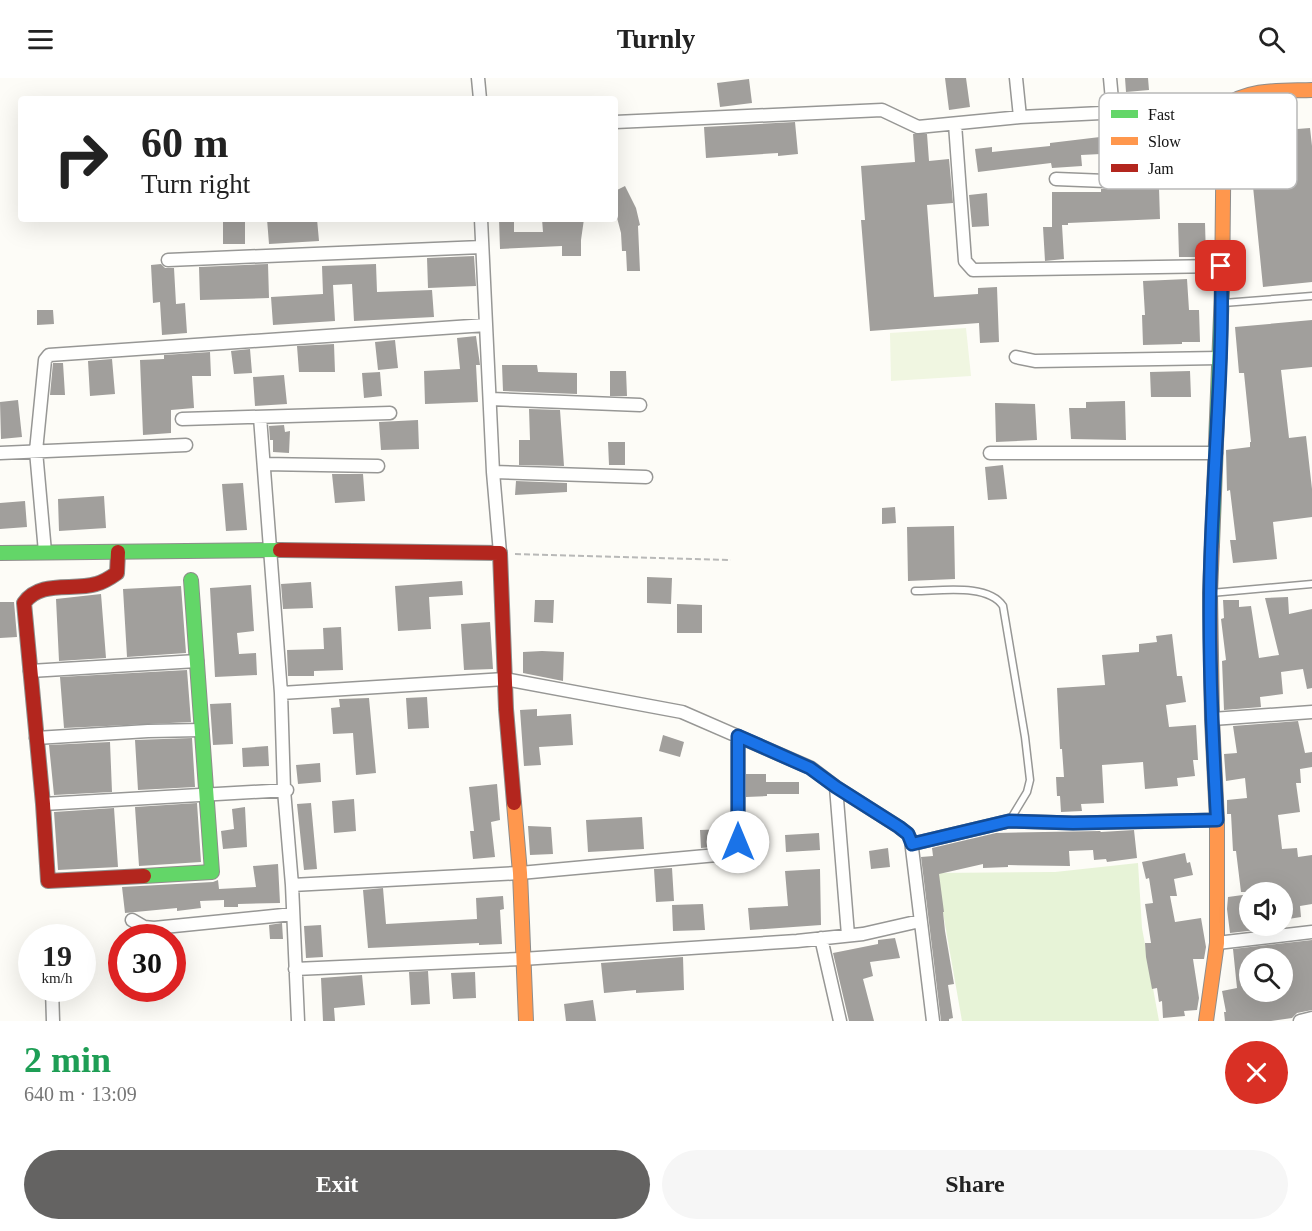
<!DOCTYPE html>
<html lang="en">
<head>
<meta charset="utf-8">
<style>
	body { margin:0; font-family:"Times New Roman",serif; background:#f6f6f6; color:#222; height:100vh; display:flex; flex-direction:column; font-size:22px; white-space:nowrap }
	* { box-sizing:border-box; margin:0 }
	p { font-size:20px; color:#767676 }
	.icon { flex:none; width:33px; height:33px; fill:none; stroke:currentColor; stroke-width:2; stroke-linecap:round; stroke-linejoin:round }
	.map { position:relative; height:943px; overflow:hidden }
	.panel { display:flex; flex-direction:column; background:#fff; flex:1 }
	.panel>* { flex:none }
	.top-card { position:absolute; left:18px; top:18px; width:600px; height:126px; border-radius:6px; box-shadow:0 6px 24px #0002; background:#fff; color:#222; overflow:hidden }
	.buttons { position:absolute; left:1239px; top:804px; display:grid; gap:12px }
	.buttons a { display:grid; place-items:center; width:54px; height:54px; border-radius:50%; background:#fff; box-shadow:0 6px 24px #0002; font-size:30px }
	.speed { position:absolute; left:18px; top:846px; display:flex; gap:12px; font-size:30px; font-weight:700; text-align:center }
	.speed>* { display:grid; place-content:center; width:78px; height:78px; border-radius:50%; background:#fff; box-shadow:0 6px 24px #0002; line-height:1 }
	.speed small { font-size:15px; font-weight:400 }
	.speed .limit { border:9px solid #d22; background:#fff; color:#111 }
	.pin { position:absolute; display:grid; place-items:center; width:51px; height:51px; color:#fff; margin:-26px; border-radius:12px; box-shadow:0 3px 9px #0006 }
	.me { position:absolute; width:66px; margin:-33px; rotate:0deg; stroke-linejoin:round; filter:drop-shadow(0 0 4px #0008) }
	.turn { display:flex; align-items:center; gap:21px; height:126px; padding:0 24px; font-size:27px }
	.turn .icon { width:78px; height:78px; stroke-width:2.5 }
	.turn b { display:block; font-size:42px; line-height:51px }
	.round { display:grid; place-items:center; flex:none; width:63px; height:63px; border-radius:32px; background:#f6f6f6 }
	.summary { display:flex; align-items:center; justify-content:space-between; height:102px; padding:0 24px }
	h1 { font-size:36px; font-weight:700; line-height:45px; color:#1e9e55 }
	.action { display:flex; gap:12px; margin-top:auto; padding:12px 24px }
	.action a { flex:1; height:69px; border-radius:36px; background:#646362; color:#fff; font-size:24px; font-weight:700; line-height:69px; text-align:center }
	.action a+a { background:#f6f6f6; color:#222 }
	header { display:flex; justify-content:space-between; align-items:center; height:78px; padding:0 24px; background:#fff; font-size:27px; font-weight:700 }
	.map>svg:first-child { display:block }
	.green { fill:#e7f3d7 }
	.pitch { fill:#f0f6e1 }
	.building { fill:#a19f9c; fill-rule:evenodd }
	.lines { fill:none; stroke-linecap:round; stroke-linejoin:round }
	.lane-casing { stroke:#979795; stroke-width:9 }
	.street-casing { stroke:#979795; stroke-width:15 }
	.fast-casing { stroke:#8e8d8b; stroke-width:16 }
	.slow-casing { stroke:#8e8d8b; stroke-width:16 }
	.jam-casing { stroke:#8e8d8b; stroke-width:16 }
	.path { stroke:#b9b9b8; stroke-width:2; stroke-dasharray:6 3; stroke-linecap:butt }
	.lane { stroke:#fffffe; stroke-width:6 }
	.street { stroke:#fffffe; stroke-width:12 }
	.fast { stroke:#63d668; stroke-width:14 }
	.slow { stroke:#ff974d; stroke-width:14 }
	.jam { stroke:#b3261e; stroke-width:14 }
	.route-casing { stroke:#114b97; stroke-width:15 }
	.route { stroke:#1a73e8; stroke-width:10 }
	.key { fill:#fff; stroke:#b8b8b8; stroke-width:1.5 }
	.key-label { font-size:16px; fill:#111 }
</style>
</head>
<body>
<header><svg class="icon" aria-label="menu" viewBox="0 0 24 24"><path d="M4 6h16M4 12h16M4 18h16"/></svg>Turnly<svg class="icon" aria-label="search" viewBox="0 0 24 24"><circle cx="10" cy="10" r="6"/><path d="M15 15l6 6"/></svg></header>
<div class="map">
<svg width="1312" height="943" viewBox="0 0 1312 943">
	<rect width="100%" height="100%" fill="#fdfcf7"/>
	<path class="green" d="M1138,785L1142,850L1159,943H962L936,795L1055,794Z"/>
	<path class="pitch" d="M966,250L971,298L891,303L890,255Z"/>
	<path class="building" d="M945,0H966L970,29L949,32Z
		M1125,0H1148L1149,12L1126,14Z
		M749,1L752,25L720,29L717,5Z
		M1269,35L1271,53L1310,50L1312,68V204L1263,209L1246,38Z
		M795,44L798,76L778,78V75L706,80L704,49Z
		M913,56H927L929,83L949,81L953,125L927,127L934,219L978,216V210L997,209L999,264L980,265L979,245L870,253L861,142H865L861,88L915,84Z
		M1100,59L1101,76L1081,77L1082,88L1052,90L1051,85L978,94L975,71L992,69V74L1050,68V65Z
		M625,108L636,130L640,147L638,148L640,193H627L626,173H622L621,155L615,132V113Z
		M1159,110L1160,141L1068,145V147H1062L1064,181L1045,183L1043,149H1052V114H1101V111Z
		M987,115L989,148L972,149L969,117Z
		M223,141H245V166H223Z
		M267,141H317L319,163L269,166Z
		M499,141H514V154H543L542,141H584L581,162V178H562V168L500,171Z
		M1178,145H1205L1206,179H1179Z
		M474,178L476,208L428,210L427,180Z
		M161,186L165,190H174L176,226L185,225L187,255L162,257L160,224L153,225L151,187Z
		M268,186L269,220L200,222L199,189Z
		M376,186L377,214L432,212L434,239L354,243L352,206L333,207L335,243L273,247L271,219L323,216L322,188Z
		M1187,201L1189,232H1199L1200,264H1182V266L1143,267L1142,237H1145L1143,203Z
		M37,232H53L54,246L37,247Z
		M1312,242V289L1281,292L1289,360L1306,358L1312,411V439L1273,444L1277,481L1233,485L1230,462H1236L1230,412L1227,413L1226,372L1250,369V364H1251L1244,295H1239L1235,249Z
		M476,258L480,287H476L478,324L425,326L424,293L460,291L457,260Z
		M395,262L398,290L378,292L375,264Z
		M334,266L335,294H299L297,268Z
		M250,271L252,295L234,296L231,273Z
		M210,274L211,298H192L194,330L171,332V355L143,357L140,282L164,281V277Z
		M112,281L115,316L90,318L88,283Z
		M53,285H63L65,317H50Z
		M502,287H537L538,294L577,295V316L503,313Z
		M610,293H626L627,318H610Z
		M1190,293L1191,319H1151L1150,294Z
		M380,294L382,318L364,320L362,295Z
		M284,297L287,326L255,328L253,299Z
		M18,322L22,359L1,361L0,324Z
		M1125,323L1126,362L1071,361L1069,330H1086V324Z
		M995,325L1035,326L1037,362L996,364Z
		M529,331L560,332L564,388L519,387V362H530Z
		M418,342L419,371L381,372L379,344Z
		M284,347L285,354L290,353L289,375L273,374V362H270L269,348Z
		M608,364H625V387H609Z
		M1003,387L1007,421L988,422L985,389Z
		M332,396H363L365,423L335,425Z
		M516,403L567,405V414L515,417Z
		M243,405L247,452L226,453L222,406Z
		M104,418L106,450L59,453L58,421Z
		M25,423L27,449L0,451V425Z
		M895,429L896,445L882,446V430Z
		M954,448L955,501L908,503L907,449Z
		M647,499L672,500L671,526L647,525Z
		M462,503L463,517L429,519L431,551L398,553L395,508Z
		M311,504L313,530L283,531L281,506Z
		M251,507L254,553L237,555L239,576L256,575L257,597L215,599L210,510Z
		M181,508L186,575L127,579L123,511Z
		M101,516L106,580L59,583L56,521Z
		M1288,519L1289,536L1312,531V610L1307,611L1303,591L1281,594L1283,616L1260,619L1261,629L1224,632L1222,583L1226,582L1221,541L1224,540L1223,522H1239V529L1251,528L1259,580L1279,577L1265,520Z
		M535,522H554L553,545L534,544Z
		M0,524H14L17,559L0,560Z
		M677,526L702,527V555H677Z
		M490,544L493,591L464,592L461,546Z
		M341,549L343,592L314,593V598H288L287,572L324,571L323,550Z
		M1172,556L1177,598H1182L1186,624L1166,627L1169,649L1196,647L1198,682H1193L1195,698L1177,700L1178,708L1145,711L1143,684L1102,687L1104,725L1081,726L1082,733L1061,734L1060,718H1057L1056,699H1064L1062,671H1060L1057,610L1105,607L1102,577L1139,574V566L1157,564L1156,558Z
		M542,573L564,574L563,603L523,595V574Z
		M187,592L191,644L64,650L60,599Z
		M427,619L429,650L408,651L406,620Z
		M369,620L376,695L356,697L353,655L333,656L331,630L340,629L339,621Z
		M231,625L233,666L213,667L210,626Z
		M537,631V638L571,636L573,667L539,669L541,687L524,688L520,632Z
		M1298,643L1305,675L1312,674V689L1300,691L1301,705H1296L1300,734L1278,737L1282,771L1297,770L1298,779L1312,777V826L1300,828L1301,839L1282,842V814H1241L1236,773H1233L1231,736H1227V722L1247,720L1245,700L1226,703L1224,676L1237,675L1233,648Z
		M663,657L684,664L680,679L659,673Z
		M192,660L195,709L138,712L135,662Z
		M110,664L112,714L54,717L49,667Z
		M268,668L269,688L243,689L242,670Z
		M320,685L321,704L298,706L296,687Z
		M746,696H766V704H799V716H767V718L746,719Z
		M497,706L500,742L491,744L495,779L473,781L470,753H474L469,709Z
		M354,721L356,753L334,755L332,723Z
		M197,725L201,784L139,788L135,729Z
		M311,725L317,791L304,792L297,726Z
		M245,729L247,769L223,771L221,753L234,751L232,731Z
		M114,730L118,789L58,792L54,734Z
		M642,739L644,771L588,774L586,742Z
		M528,748L551,749L553,776L530,777Z
		M730,751V762L725,768L701,770L700,752Z
		M1134,752L1137,780L1107,784L1106,781L1094,782L1093,772L1069,773L1070,788L1008,787V789L983,790V786L939,796L944,834H943L945,853L954,906L948,907L953,940L949,941V943H941L921,779L933,778L932,770L996,755L1100,753L1101,754Z
		M819,755L820,772L786,774L785,757Z
		M888,770L890,789L871,791L869,773Z
		M1185,775L1187,785L1190,784L1193,797L1174,801L1177,818H1170L1175,844L1201,840L1206,869L1204,881H1193L1199,920L1197,932L1184,933L1185,938L1163,940L1162,923L1159,924L1157,910L1152,911L1146,879L1145,865H1151L1145,826L1153,825L1149,800L1146,801L1142,784Z
		M278,786L280,825L238,826V829H224V822L200,823L201,830L177,833V830L125,835L122,809L213,804L218,802L219,811L256,809L253,788Z
		M672,790L674,823L656,824L654,791Z
		M820,791L821,847L750,852L748,830L788,828L785,793Z
		M383,810L386,846L477,841L476,820L503,818L504,831L500,832L502,866L479,867V865L368,870L363,812Z
		M1250,816V848H1283V849L1230,855L1227,831L1228,819Z
		M703,826L705,852L673,853L672,827Z
		M282,845L283,861H270L269,847Z
		M321,847L323,879L306,880L304,848Z
		M895,860L900,880L870,884L873,898L863,901L874,943H849L833,875L878,866V862Z
		M1312,862V932L1297,935L1292,940L1271,943H1225L1224,934H1226L1222,913L1237,910L1233,871ZM1250,880H1282L1286,911L1282,914H1250Z
		M683,879L684,912L636,915V912L604,915L601,885Z
		M428,893L430,926L411,927L409,894Z
		M475,894L476,920L453,921L451,895Z
		M362,897L365,927L334,930L335,943H323L321,900Z
		M593,922L596,943H566L564,926Z"/>
	<g class="lines">
		<g class="lane-casing">
			<path id="lane" d="M1223,225L1312,218
				M915,513C940,513 988,505 1003,528L1025,659L1030,702L1027,714L1010,742
				M1211,515L1312,506"/>
		</g>
		<g class="street-casing">
			<path id="street" d="M478,0L480,21
				M1016,0L1020,39L1224,29
				M1110,0L1113,33
				M615,44L882,32L918,49L1020,39
				M955,46L965,183L973,192L1221,188
				M1056,101L1106,103L1222,100
				M481,141L493,394L500,475
				M168,182L482,169
				M1016,279L1035,283L1220,280
				M491,321L640,327
				M260,339L281,615L284,712L292,807L298,943
				M182,341L390,335
				M0,375L186,367
				M990,375H1216
				M264,386L378,388
				M493,394L646,399
				M45,474L36,373L45,282L49,277L486,247
				M30,593L197,583
				M281,615L505,601L682,634L811,690L836,709L899,749L908,756L911,762L933,943
				M1212,641L1312,634
				M36,660L148,653L202,652
				M836,709L848,857
				M43,726L287,712
				M912,766L1009,743L1073,745L1217,742
				M292,807L520,795L728,776L734,771L738,764V658
				M132,842L144,849L154,850L293,836
				M821,860L840,943
				M1217,865L1312,854
				M295,891L522,881L797,863L863,856L920,843
				M52,910L53,943
				M1300,943L1312,940"/>
		</g>
		<g class="fast-casing">
			<path id="fast" d="M1212,467L1222,212
				M0,475L280,472
				M144,798L212,794L191,502"/>
		</g>
		<g class="slow-casing">
			<path id="slow" d="M1222,212L1224,29C1249,10 1282,13 1312,12
				M514,725L520,795L526,943
				M1206,943L1217,865V742L1212,641L1210,515L1212,467"/>
		</g>
		<g class="jam-casing">
			<path id="jam" d="M280,472L500,475L506,631L514,725
				M118,474L117,495C110,500 104,504 96,506C72,513 40,502 24,525L43,726L48,803L144,798"/>
		</g>
		<path class="path" d="M515,476L731,482"/>
		<use href="#lane" class="lane"/>
		<use href="#street" class="street"/>
		<use href="#fast" class="fast"/>
		<use href="#slow" class="slow"/>
		<use href="#jam" class="jam"/>
	</g>
	<g class="lines">
		<g class="route-casing">
			<path id="route" d="M738,764V658L810,690L836,709L899,749L908,756L912,766L1009,743L1073,745L1217,742C1213,667 1209,591 1210,515C1211,406 1224,297 1221,188"/>
		</g>
		<use href="#route" class="route"/>
	</g>
	<rect x="1099" y="15" width="198" height="96" rx="9" class="key"/>
	<rect x="1111" y="32" width="27" height="8" fill="#63d668"/>
	<rect x="1111" y="59" width="27" height="8" fill="#ff974d"/>
	<rect x="1111" y="86" width="27" height="8" fill="#b3261e"/>
	<g class="key-label">
		<text x="1148" y="42">Fast</text>
		<text x="1148" y="69">Slow</text>
		<text x="1148" y="96">Jam</text>
	</g>
</svg>
<div class="buttons">
<a><svg class="icon" aria-label="sound" viewBox="0 0 24 24"><path d="M4 9h4l5-4v14l-5-4H4zM17 9q2 3 0 6"/></svg></a>
<a><svg class="icon" aria-label="search" viewBox="0 0 24 24"><circle cx="10" cy="10" r="6"/><path d="M15 15l6 6"/></svg></a>
</div>
<div class="speed"><div>19<small>km/h</small></div><div class="limit">30</div></div>
<div class="pin" style="left:1221px;top:188px;background:#d93025"><svg class="icon" aria-label="arrive" viewBox="0 0 24 24"><path d="M6 21V4h12l-3 4 3 4H6"/></svg></div>
<svg class="me" style="left:738px;top:764px" viewBox="-20 -20 40 40"><circle r="19" fill="#fff"/><path d="M0-13L10 11 0 6-10 11z" fill="#1a73e8"/></svg>
<div class="top-card">
<div class="turn"><svg class="icon" aria-label="right" viewBox="0 0 24 24"><path d="M7 20v-9h11M14 6l5 5-5 5"/></svg><div><b>60 m</b>Turn right</div></div>
</div>
</div>
<section class="panel">
<div class="summary"><div><h1>2 min</h1><p>640 m · 13:09</p></div><a class="round" style="background:#d93025;color:#fff"><svg class="icon" aria-label="close" viewBox="0 0 24 24"><path d="M6 6l12 12M18 6L6 18"/></svg></a></div>
<div class="action"><a>Exit</a><a>Share</a></div>
</section>
</body>
</html>
